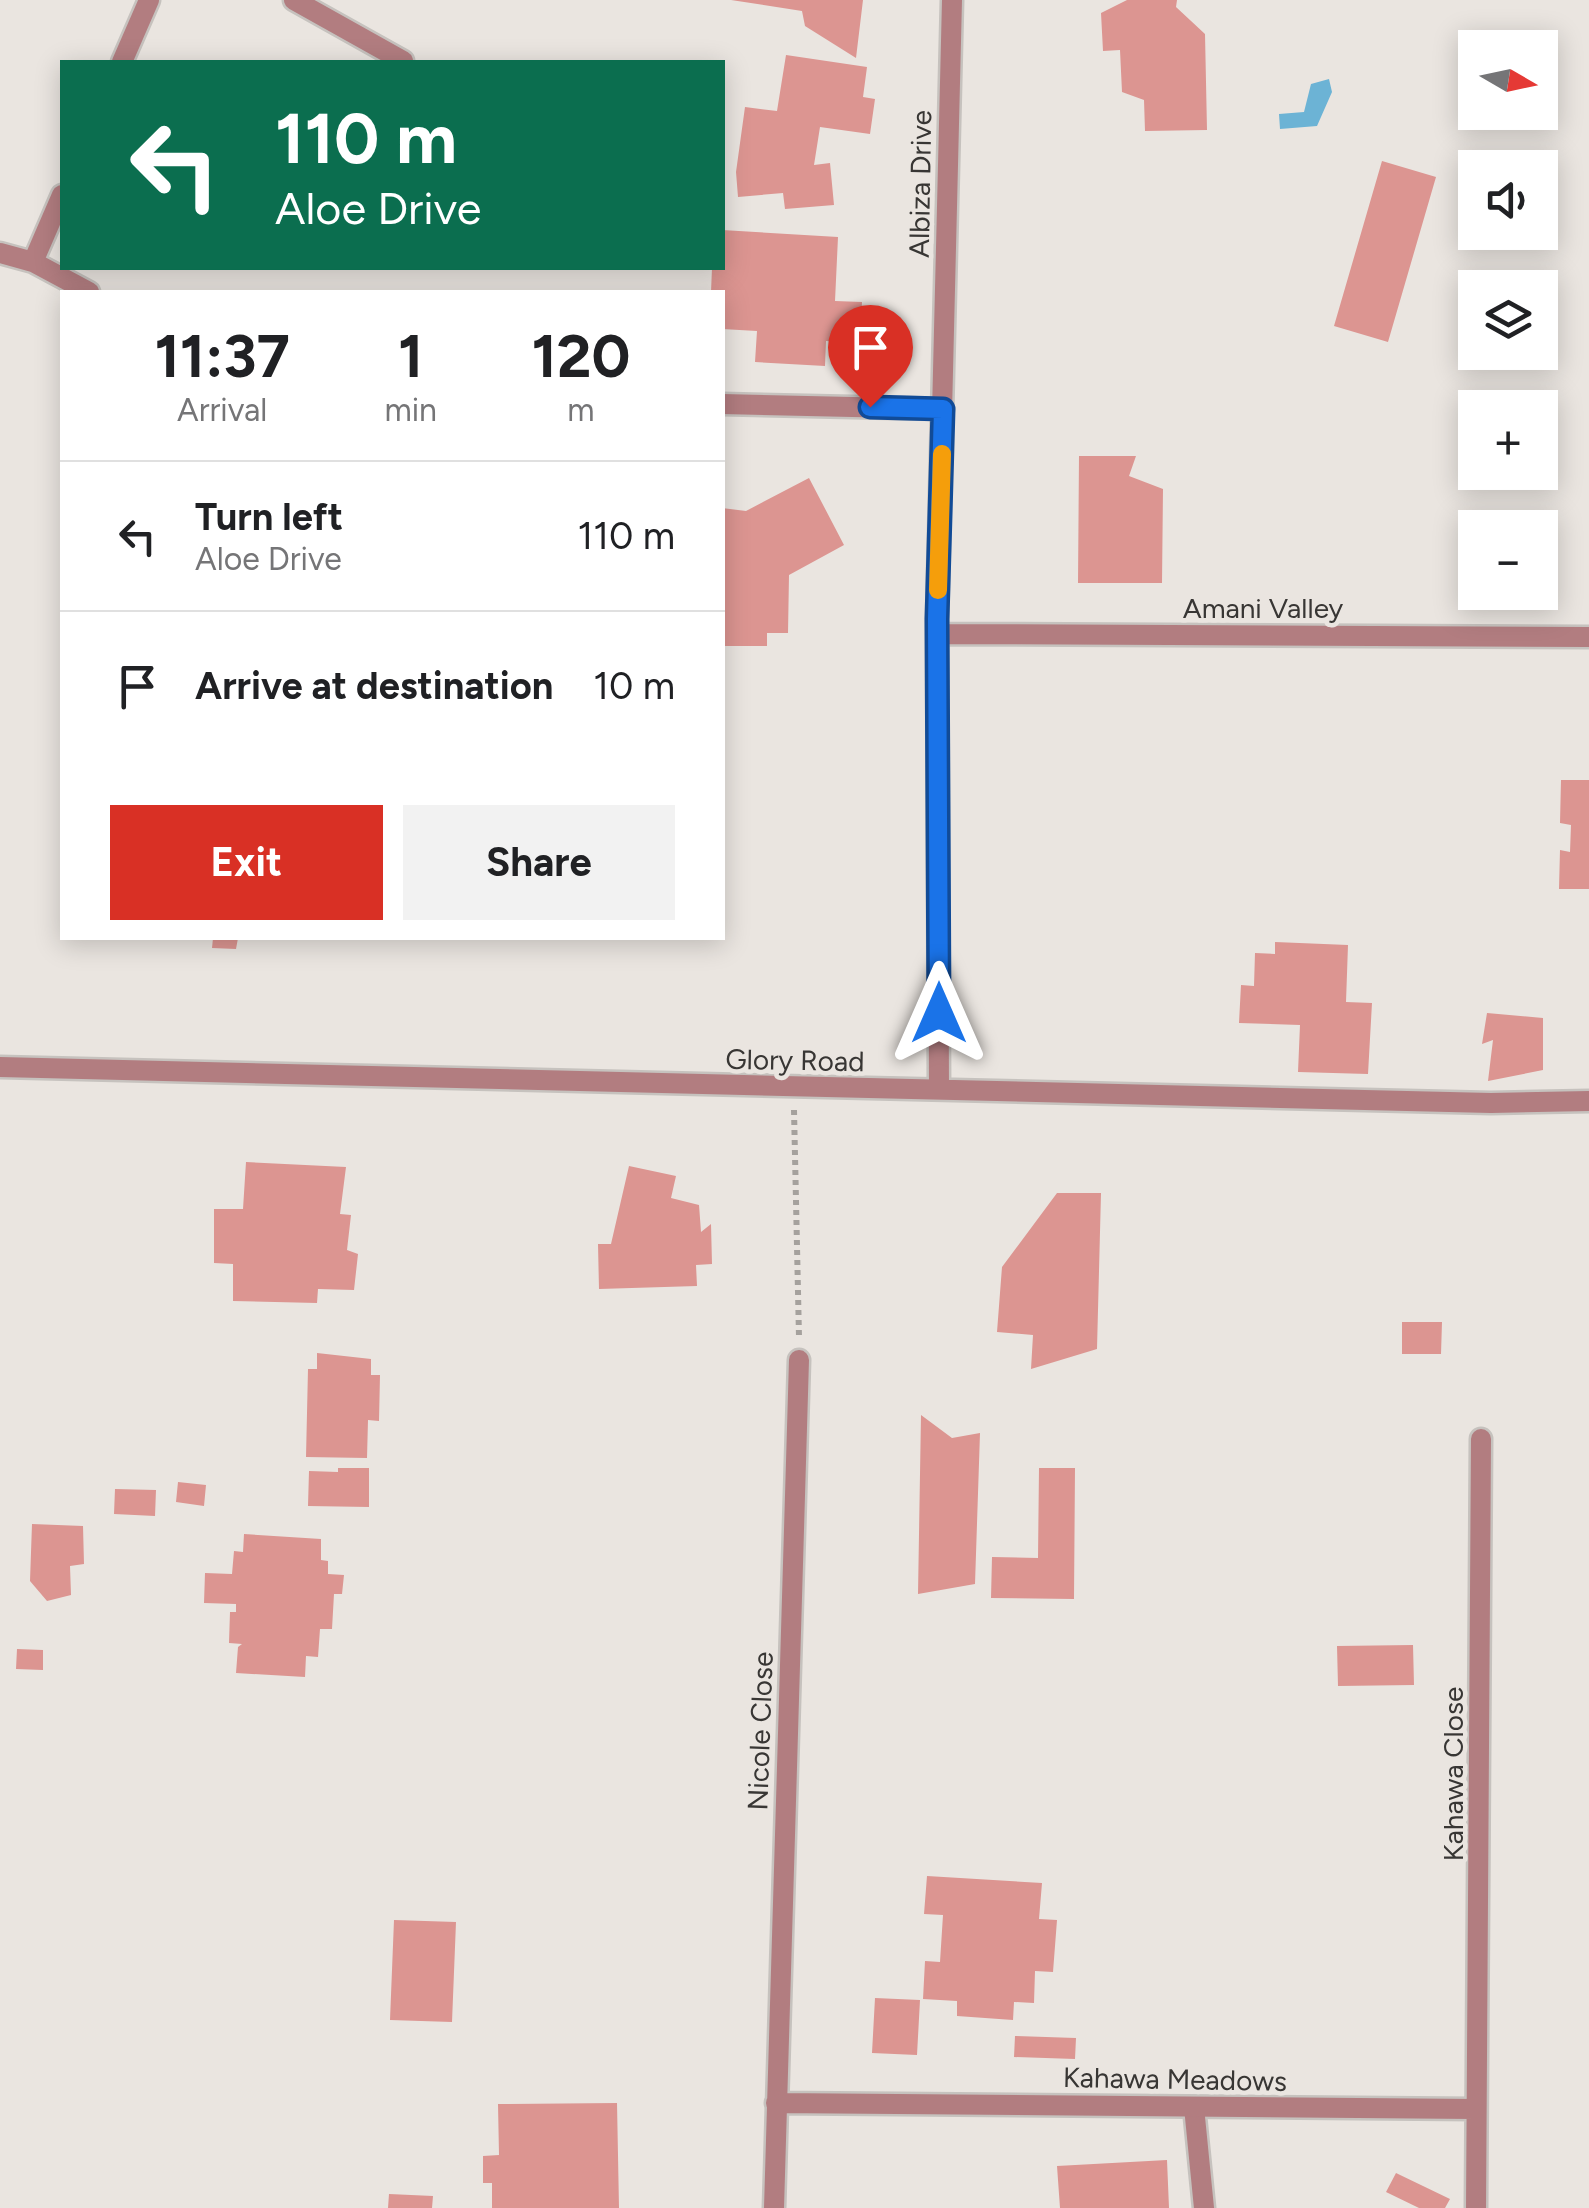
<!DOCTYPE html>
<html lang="en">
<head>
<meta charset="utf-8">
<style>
	body { margin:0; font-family:Figtree,sans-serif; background:#f2f2f2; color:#202124; height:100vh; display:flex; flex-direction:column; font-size:38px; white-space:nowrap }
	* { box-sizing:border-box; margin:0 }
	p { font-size:32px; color:#757577 }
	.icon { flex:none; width:55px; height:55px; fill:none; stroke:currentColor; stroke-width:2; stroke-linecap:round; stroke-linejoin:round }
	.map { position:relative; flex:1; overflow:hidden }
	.drawer { position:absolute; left:60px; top:290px; width:665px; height:650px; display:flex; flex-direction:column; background:#fff; border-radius:0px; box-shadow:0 5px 25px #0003 }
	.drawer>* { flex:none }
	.guide { position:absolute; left:60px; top:60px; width:665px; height:210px; border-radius:0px; box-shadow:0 5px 25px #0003; background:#0b6e4f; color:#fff; overflow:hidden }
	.needle { width:65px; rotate:99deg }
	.tools { position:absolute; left:1458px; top:30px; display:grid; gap:20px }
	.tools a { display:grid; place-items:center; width:100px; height:100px; border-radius:0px; background:#fff; box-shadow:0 5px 25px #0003; font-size:50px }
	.pin { position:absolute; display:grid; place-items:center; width:85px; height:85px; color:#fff; margin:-102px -42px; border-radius:50% 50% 50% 0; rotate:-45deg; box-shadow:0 0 10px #0007 }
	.pin .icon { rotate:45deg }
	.me { position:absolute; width:110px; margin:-55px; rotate:0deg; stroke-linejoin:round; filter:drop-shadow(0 0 8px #0008) }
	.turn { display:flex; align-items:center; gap:35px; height:210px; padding:0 50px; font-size:45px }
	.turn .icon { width:130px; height:130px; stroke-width:2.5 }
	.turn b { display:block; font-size:70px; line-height:85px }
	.eta { display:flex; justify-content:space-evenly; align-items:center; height:170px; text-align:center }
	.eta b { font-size:60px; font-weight:700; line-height:70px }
	.action { display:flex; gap:20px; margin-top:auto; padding:20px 50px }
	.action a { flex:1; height:115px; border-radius:0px; background:#d93025; color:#fff; font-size:40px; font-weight:700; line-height:115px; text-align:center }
	.action a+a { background:#f2f2f2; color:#202124 }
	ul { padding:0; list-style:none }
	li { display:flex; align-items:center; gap:30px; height:150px; padding:0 50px; border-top:2px solid #e0e0e0 }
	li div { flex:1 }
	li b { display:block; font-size:38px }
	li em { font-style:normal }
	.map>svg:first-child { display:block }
	.water { fill:#6cb3d5 }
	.building { fill:#dc9591 }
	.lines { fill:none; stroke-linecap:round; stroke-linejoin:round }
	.lane-casing { stroke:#c6c2be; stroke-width:25 }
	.street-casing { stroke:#c6c2be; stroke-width:25 }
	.path { stroke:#a5a19d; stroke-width:6; stroke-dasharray:5 5; stroke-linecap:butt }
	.lane { stroke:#b27d80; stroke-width:20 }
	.street { stroke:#b27d80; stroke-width:20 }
	.route-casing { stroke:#114b97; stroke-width:25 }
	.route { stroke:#1a73e8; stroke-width:18 }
	.slow { stroke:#f59e0b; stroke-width:18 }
	.labels { text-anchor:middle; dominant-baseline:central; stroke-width:9; stroke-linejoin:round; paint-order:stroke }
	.street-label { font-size:28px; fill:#383634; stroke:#eae5e0 }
</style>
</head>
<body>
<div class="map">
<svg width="1589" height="2208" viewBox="0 0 1589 2208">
	<rect width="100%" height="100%" fill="#eae5e0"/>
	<path class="water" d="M1329,79L1332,92L1317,126L1280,129L1279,114L1304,112L1311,84Z"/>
	<path class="building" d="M731,0H863L856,58L805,26L802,11Z
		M1127,0H1177L1176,7L1205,34L1207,130L1145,131L1144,100L1122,92L1120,50L1103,51L1101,13Z
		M786,55L867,67L863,97L875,99L870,134L820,127L814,165L830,163L834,205L785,209L783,193L738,197L736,172L745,107L777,111Z
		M1382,161L1436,177L1388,342L1334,326Z
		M722,230L838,237L835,301L862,302L860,343L826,341L825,366L755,362L757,331L722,329V292H711L712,268H722Z
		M1079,456H1136L1129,476L1163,489L1162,583H1078Z
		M809,478L844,545L789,575L788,633H767V646H722V508L746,511Z
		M1561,780H1589V889H1559L1560,850L1570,852L1571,825L1560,823Z
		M213,938H238L236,949L212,948Z
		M1275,942L1348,945L1346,1002L1372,1003L1368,1074L1298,1072L1300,1025L1239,1023L1241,985L1254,986L1255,953L1275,954Z
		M1487,1013L1543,1018V1070L1488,1081L1493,1040L1482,1044Z
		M246,1162L346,1167L340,1214L351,1215L347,1250L358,1254L354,1290L318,1289L317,1303L233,1301V1264L214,1263V1209H243Z
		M629,1166L676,1176L671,1198L699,1205L701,1232L711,1224L712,1264L696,1265L697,1286L599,1289L598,1244H611Z
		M1057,1193H1101L1097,1349L1031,1369L1033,1335L997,1332L1002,1267Z
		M1402,1322H1442L1441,1354H1402Z
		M317,1353L371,1359V1375H380L379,1421L368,1420L367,1458L306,1457L308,1369H317Z
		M921,1415L952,1438L980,1433L975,1584L918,1594Z
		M338,1468H369V1507L308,1506L309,1471L338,1472Z
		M1039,1468H1075L1074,1599L991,1598L992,1557L1038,1558Z
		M178,1482L206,1485L204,1506L176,1502Z
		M115,1489L156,1490L155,1516L114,1514Z
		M32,1524L83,1526L84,1564L70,1566L71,1595L47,1601L30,1581Z
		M244,1534L321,1539V1560L328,1561V1574L344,1575L342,1594H334L332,1629H320L318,1657L306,1656L305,1677L236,1673L238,1647L242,1644L229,1643L230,1612H236V1604L204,1603L205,1573L232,1574L234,1551L243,1552Z
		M1413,1645L1414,1685L1338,1686L1337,1646Z
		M17,1649L43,1650V1670L16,1669Z
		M927,1876L1042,1883L1039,1919L1057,1920L1053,1972L1035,1971L1034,2003L1014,2002L1013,2020L957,2016V2001L923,1999L925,1961L940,1962L943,1915L924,1914Z
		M394,1920L456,1922L452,2022L390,2020Z
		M875,1998L920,2000L917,2055L872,2053Z
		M1015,2036L1076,2038L1075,2059L1014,2057Z
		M617,2103L619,2208H492V2183H483V2156L499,2155L498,2104Z
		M1167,2160L1169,2208H1060L1057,2166Z
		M1396,2173L1450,2199L1445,2208H1419L1386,2192Z
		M389,2194L433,2196L432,2208H388Z"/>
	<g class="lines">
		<g class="lane-casing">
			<path id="lane" d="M1194,2107L1204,2208"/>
		</g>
		<g class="street-casing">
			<path id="street" d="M294,0L403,61
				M122,62L149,0
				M0,253L33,262L89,292
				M33,262L62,195
				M722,404L943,409
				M937,634L1589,637
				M0,1067L1491,1103L1589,1101
				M939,1089L937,619L952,0
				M776,2103L1475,2109
				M774,2208L799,1360
				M1476,2208L1481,1439"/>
		</g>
		<path class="path" d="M794,1110L799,1337"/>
		<use href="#lane" class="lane"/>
		<use href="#street" class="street"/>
	</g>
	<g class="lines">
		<g class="route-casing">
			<path id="route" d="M870,407L943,409L937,619L939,1013"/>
		</g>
		<use href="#route" class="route"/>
		<path class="slow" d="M938,590L942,454"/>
	</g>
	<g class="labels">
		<g class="street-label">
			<text transform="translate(920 184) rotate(-89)">Albiza Drive</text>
			<text x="1263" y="608">Amani Valley</text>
			<text transform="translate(795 1060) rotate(1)">Glory Road</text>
			<text transform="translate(760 1731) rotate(-88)">Nicole Close</text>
			<text transform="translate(1453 1774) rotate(-90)">Kahawa Close</text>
			<text transform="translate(1175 2079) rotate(1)">Kahawa Meadows</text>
		</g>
	</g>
</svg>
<div class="tools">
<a><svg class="needle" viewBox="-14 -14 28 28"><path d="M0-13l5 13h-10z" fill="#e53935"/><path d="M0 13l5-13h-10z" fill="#757577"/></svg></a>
<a><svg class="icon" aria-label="sound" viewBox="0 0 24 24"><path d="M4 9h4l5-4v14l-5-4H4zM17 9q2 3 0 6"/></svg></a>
<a><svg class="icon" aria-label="layers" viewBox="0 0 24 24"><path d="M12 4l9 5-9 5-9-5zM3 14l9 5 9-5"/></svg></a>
<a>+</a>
<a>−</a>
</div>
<div class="pin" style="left:870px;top:407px;background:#d93025"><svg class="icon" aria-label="arrive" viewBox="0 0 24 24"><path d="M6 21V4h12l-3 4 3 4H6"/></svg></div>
<svg class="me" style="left:939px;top:1013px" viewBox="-20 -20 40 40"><path d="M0-17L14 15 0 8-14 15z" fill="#1a73e8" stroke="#fff" stroke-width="4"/></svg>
<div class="guide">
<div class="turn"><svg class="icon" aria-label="left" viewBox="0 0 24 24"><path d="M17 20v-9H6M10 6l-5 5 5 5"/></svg><div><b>110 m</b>Aloe Drive</div></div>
</div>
<section class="drawer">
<div class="eta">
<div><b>11:37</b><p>Arrival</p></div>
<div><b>1</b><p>min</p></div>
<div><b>120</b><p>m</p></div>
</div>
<ul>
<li><svg class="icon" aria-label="left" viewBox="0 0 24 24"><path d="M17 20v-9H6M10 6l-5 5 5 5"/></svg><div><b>Turn left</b><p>Aloe Drive</p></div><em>110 m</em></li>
<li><svg class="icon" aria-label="arrive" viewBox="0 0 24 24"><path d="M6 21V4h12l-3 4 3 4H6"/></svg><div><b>Arrive at destination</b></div><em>10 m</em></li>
</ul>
<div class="action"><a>Exit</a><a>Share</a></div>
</section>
</div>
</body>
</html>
